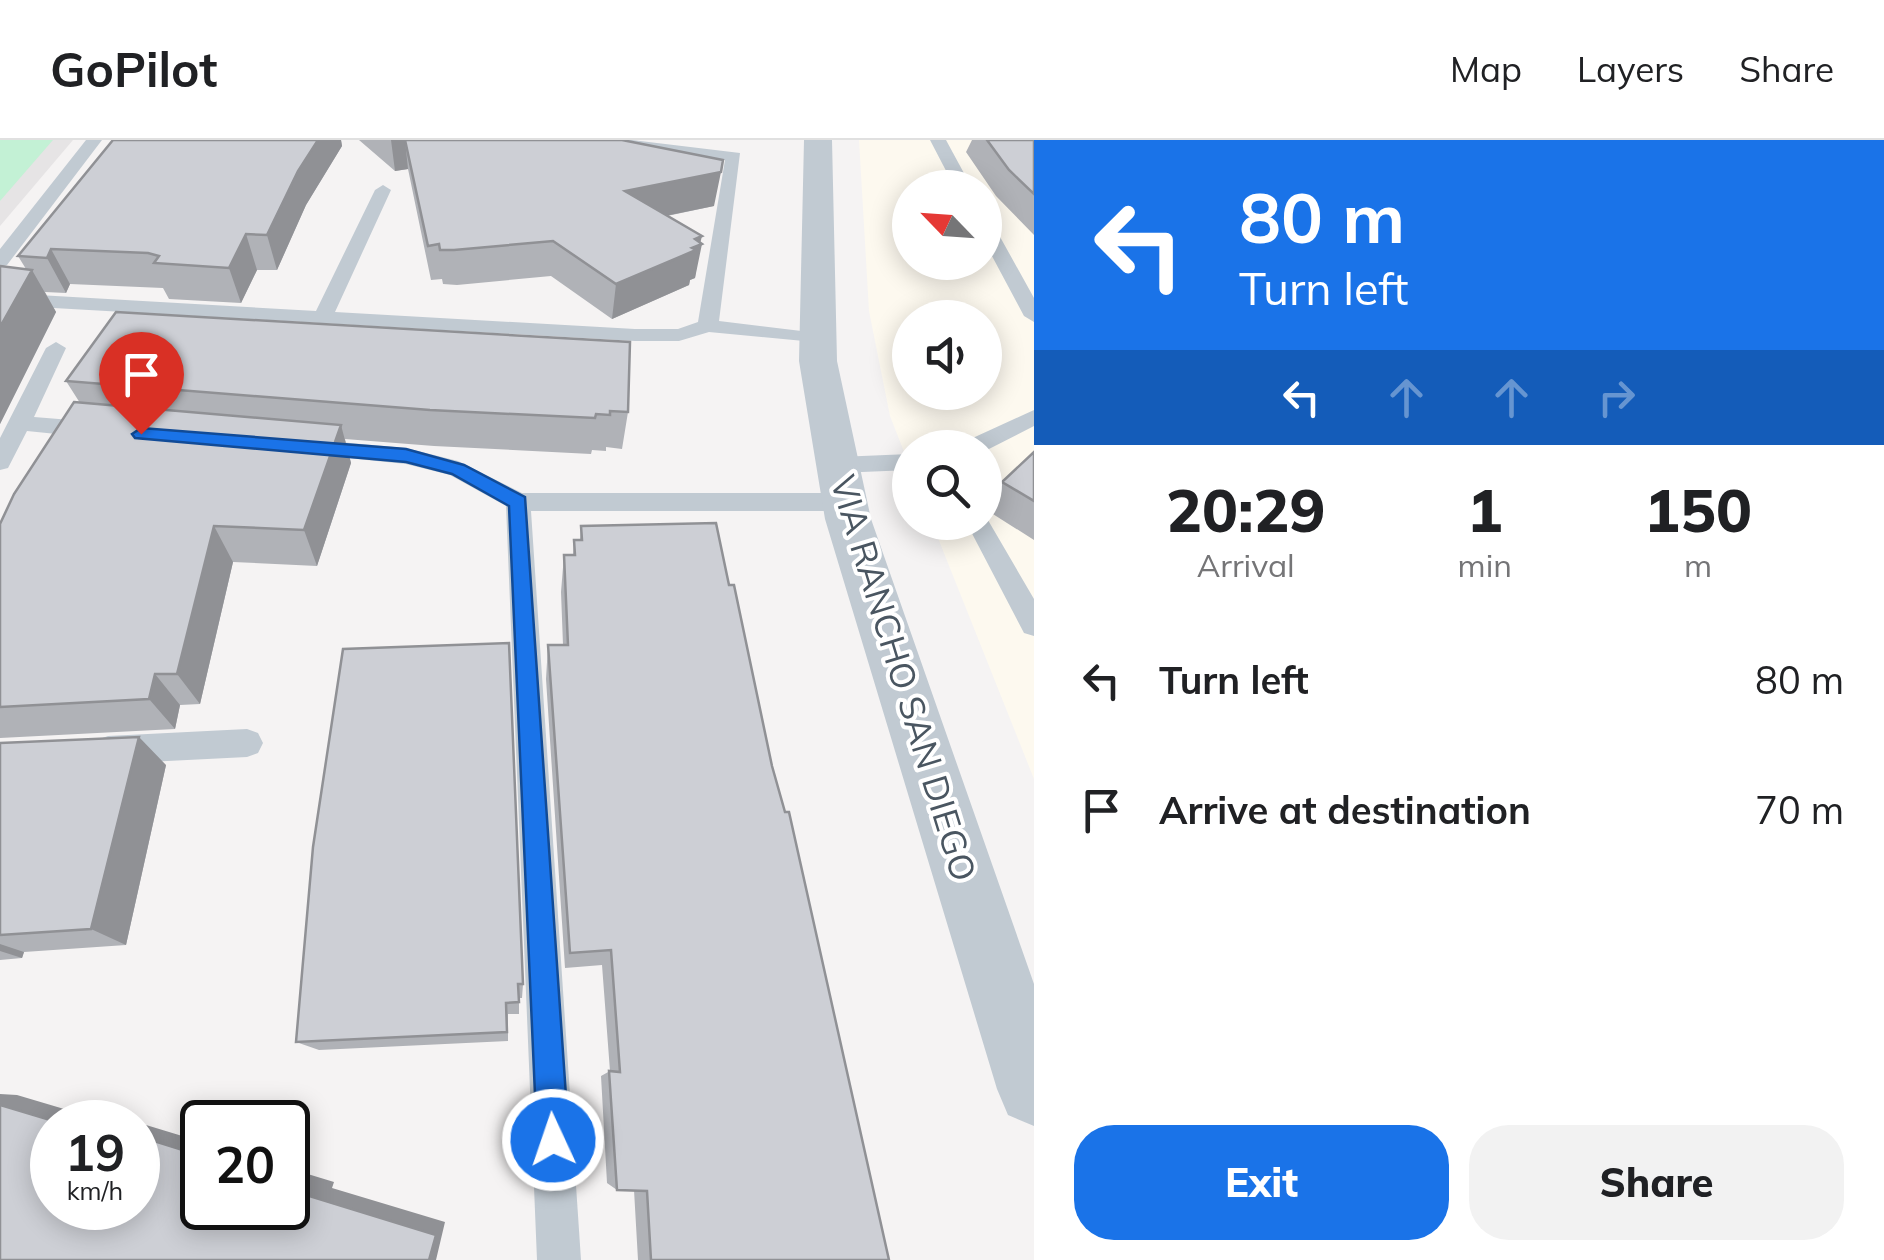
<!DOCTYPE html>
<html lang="en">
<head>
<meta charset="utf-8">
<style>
	body { margin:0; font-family:Mulish,sans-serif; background:#f2f2f2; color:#202124; height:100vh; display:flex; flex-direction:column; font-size:38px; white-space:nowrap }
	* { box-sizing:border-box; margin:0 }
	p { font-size:32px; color:#757577 }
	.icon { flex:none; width:55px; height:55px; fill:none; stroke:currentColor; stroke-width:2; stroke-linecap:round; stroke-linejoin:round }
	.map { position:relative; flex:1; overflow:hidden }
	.details { display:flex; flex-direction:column; background:#fff; width:850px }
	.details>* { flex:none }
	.hud { background:#1a73e8; color:#fff; overflow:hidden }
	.needle { width:65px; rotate:295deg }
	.fabs { position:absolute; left:892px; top:30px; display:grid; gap:20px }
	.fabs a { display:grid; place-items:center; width:110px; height:110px; border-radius:50%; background:#fff; box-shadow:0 5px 25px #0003; font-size:50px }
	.speed { position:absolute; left:30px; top:960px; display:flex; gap:20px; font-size:50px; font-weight:700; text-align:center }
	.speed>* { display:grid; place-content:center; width:130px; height:130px; border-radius:50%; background:#fff; box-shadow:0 5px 25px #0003; line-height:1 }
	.speed small { font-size:25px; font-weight:400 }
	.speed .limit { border:5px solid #111; border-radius:15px; background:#fff; color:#111 }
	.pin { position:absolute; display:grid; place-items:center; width:85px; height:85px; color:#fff; margin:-102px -42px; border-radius:50% 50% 50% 0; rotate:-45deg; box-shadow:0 0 10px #0007 }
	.pin .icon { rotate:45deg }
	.me { position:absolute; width:110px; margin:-55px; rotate:357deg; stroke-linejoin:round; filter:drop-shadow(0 0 8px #0008) }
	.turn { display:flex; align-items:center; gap:35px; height:210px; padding:0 40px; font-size:45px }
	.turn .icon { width:130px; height:130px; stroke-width:2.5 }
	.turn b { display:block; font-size:70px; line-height:85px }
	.lanes { display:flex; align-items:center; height:95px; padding:0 40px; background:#0003; justify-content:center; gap:50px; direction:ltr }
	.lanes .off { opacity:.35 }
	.eta { display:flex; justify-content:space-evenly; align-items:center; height:170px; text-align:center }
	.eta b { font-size:60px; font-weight:800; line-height:70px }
	.cta { display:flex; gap:20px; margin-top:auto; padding:20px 40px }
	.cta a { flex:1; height:115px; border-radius:40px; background:#1a73e8; color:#fff; font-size:40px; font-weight:800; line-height:115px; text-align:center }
	.cta a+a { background:#f2f2f2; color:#202124 }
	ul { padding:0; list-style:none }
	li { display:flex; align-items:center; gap:30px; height:130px; padding:0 40px }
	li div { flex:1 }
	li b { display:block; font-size:38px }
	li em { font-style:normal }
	header { display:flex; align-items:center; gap:60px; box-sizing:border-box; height:140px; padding:0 50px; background:#fff; border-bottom:2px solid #e0e0e0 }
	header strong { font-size:48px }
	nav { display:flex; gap:55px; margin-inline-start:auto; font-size:35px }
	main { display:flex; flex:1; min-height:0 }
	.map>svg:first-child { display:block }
	.commercial { fill:#fdf9ef; fill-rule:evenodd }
	.education { fill:#e6e4e5 }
	.green { fill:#c3f1d5 }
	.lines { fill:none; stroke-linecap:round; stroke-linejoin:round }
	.service { fill:#c1cad2; fill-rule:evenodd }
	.tertiary { fill:#c1cad2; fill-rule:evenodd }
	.wall { fill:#b0b2b7 }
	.shaded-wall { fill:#909195 }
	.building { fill:#cdcfd5; stroke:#909195; stroke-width:2.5 }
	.route { fill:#1a73e8; stroke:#114b97; stroke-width:2.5 }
	.labels { text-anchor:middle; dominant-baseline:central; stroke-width:8; stroke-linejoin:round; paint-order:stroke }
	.street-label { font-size:35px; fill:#4a5661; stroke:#fff }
</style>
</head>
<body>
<header>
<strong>GoPilot</strong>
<nav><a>Map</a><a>Layers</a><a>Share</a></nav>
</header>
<main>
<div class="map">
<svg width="1034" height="1120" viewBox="0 0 1034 1120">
	<rect width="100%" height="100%" fill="#f5f3f3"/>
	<path class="commercial" d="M859,0H1034V639L932,383L985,382V308H910V327L890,276L869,171ZM910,48H985V122H910ZM910,178H985V252H910Z"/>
	<path class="education" d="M0,0H73L0,86Z"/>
	<path class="green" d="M0,0H53L0,61Z"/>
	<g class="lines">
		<path class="service" d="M86,0H102L7,125L0,127V109Z
			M581,0H632L740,13L719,181L818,193L828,199L825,203L709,192L679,201H635L36,167L0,155V143L38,155L316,171L375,50L383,45L391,50L335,172L635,189H678L698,182L725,20L589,5Z
			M930,0H946L972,48H955Z
			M985,81L994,86L1034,158V182L1024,176L985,103Z
			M56,202L66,208L34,277L96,282L108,290L96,298L27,291L8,328L0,330V298L46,208Z
			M1034,270V286L985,311V308H961L964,302Z
			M306,299L406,308L458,321L522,353H845L857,362L845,371H531L581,1120H537L506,366L450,335L406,324L298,313L294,307Z
			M910,314V330L838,333L826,325L838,317Z
			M985,375L1034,459V496L1024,493L966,382H985Z
			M247,589L258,593L263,603L258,613L247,617L108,624L97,620L92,610L97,600L108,596Z"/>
		<path class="tertiary" d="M804,0H832L837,221L871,379L1034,844V986L1008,975L997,949L825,379L799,221Z"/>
	</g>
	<path class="wall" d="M113,0H341L342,6L306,65L277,130H257L241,163L169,159L163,148L70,144L66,153L45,152L56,172L0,284V126L26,129L18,116Z
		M359,0H622L714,66L667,76L700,103L695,138L690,140L689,145L612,179L551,136L457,145L443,144L442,139L431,140L408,29L395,31Z
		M972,0H1034V95L996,56L966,12Z
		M66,241L628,272L622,309L606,307V311L592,310L591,314L434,306L345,299L351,323L317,426L233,422L200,564L180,565L175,589L0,598V384L80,263Z
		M1034,312V400L985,369V364L1002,342Z
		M581,386L729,445L889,1120H638L634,1050H617L607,1043L601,936L610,931L602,825L565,828L546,539L548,505H563L561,452L564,415H573L574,400H580Z
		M0,603L166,625L126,805L24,812L22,818L0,820Z
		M313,707L523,844L522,858H519V874H508V901L319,910L296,902Z"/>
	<path class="shaded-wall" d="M318,0H341L342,6L306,65L277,130L267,95L298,31Z
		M391,0H405L408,29L395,31Z
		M721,32L714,66L621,85L625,51Z
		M246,94L257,130L241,163L229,128Z
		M702,96L700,104H702L695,138L690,140L689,145L612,179L616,144Z
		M51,109L70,144L66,153L47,118Z
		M32,130L56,172L0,284V187Z
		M341,285L351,323L317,426L304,390Z
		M214,386L233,422L200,564L177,534Z
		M155,534L180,565L175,589L149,559Z
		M139,597L166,625L126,805L91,789Z
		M0,804L24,812L22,818L0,811Z
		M0,954L17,955L91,977L123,978L202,1002V1016L138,996V982H57L0,965Z
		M288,1028L334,1042L332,1048L445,1082L436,1120H429L309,1056L288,1043Z"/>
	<path class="building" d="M113,0H318L298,31L267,95L246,94L229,128L154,123L159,116L148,113L51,109L47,118L18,116Z
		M405,0H622L723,20L721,32L625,51L702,96L695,99L702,104L692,108L696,110L616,144L553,101L454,110H440L439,104L428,106Z
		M987,0H1034V54L1009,30Z
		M0,126L32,130L0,187Z
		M116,172L630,202L628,272L610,271V275L596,274L595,278L430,270L66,241Z
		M74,262L341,285L304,390L214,386L177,534H155L149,559L0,567V384L14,354Z
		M1034,312V361L1002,342Z
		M716,383L729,445H734L772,626L785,672H789L889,1120H651L647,1051L617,1050L609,931L620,932L611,810L570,813L548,505H568L564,415H575L574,400H582L581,386Z
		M509,503L523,844H518L519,862L506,863L507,892L296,902L313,707L343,509Z
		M139,597L91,789L0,795V603Z
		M0,965L57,982H52V1068H138V996L202,1016V1068H288V1043L311,1050L309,1056L436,1095L429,1120H0Z
		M76,977L93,982H74Z"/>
	<path class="route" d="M141,288L406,309L464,325L525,357L569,1000L564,1011L553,1016L542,1011L537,1000L509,366L452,334L406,322L135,298L132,294Z"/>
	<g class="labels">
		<g class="street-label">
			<text transform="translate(904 538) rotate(73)">VIA RANCHO SAN DIEGO</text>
		</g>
	</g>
</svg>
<div class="fabs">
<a><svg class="needle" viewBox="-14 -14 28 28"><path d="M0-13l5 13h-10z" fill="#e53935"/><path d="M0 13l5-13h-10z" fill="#757577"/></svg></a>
<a><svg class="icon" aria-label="sound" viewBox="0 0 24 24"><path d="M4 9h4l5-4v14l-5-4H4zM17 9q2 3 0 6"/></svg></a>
<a><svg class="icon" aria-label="search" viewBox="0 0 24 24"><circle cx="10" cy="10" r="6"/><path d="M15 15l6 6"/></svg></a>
</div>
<div class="speed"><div>19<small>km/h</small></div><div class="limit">20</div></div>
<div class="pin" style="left:141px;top:294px;background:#d93025"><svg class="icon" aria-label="arrive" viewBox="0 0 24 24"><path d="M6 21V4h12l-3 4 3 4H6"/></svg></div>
<svg class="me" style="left:553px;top:1000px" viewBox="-20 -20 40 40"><circle r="17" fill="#1a73e8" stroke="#fff" stroke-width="3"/><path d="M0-11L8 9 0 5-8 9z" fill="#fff"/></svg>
</div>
<section class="details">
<div class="hud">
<div class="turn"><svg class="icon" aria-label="left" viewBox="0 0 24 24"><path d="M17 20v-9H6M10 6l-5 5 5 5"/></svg><div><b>80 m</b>Turn left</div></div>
<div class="lanes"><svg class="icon" aria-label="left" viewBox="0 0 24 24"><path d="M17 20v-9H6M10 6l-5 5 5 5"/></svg><svg class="icon off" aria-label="ahead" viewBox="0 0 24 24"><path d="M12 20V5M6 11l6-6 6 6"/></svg><svg class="icon off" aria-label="ahead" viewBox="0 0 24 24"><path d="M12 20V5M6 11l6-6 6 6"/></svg><svg class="icon off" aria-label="right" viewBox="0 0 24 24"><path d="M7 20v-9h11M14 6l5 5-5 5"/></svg></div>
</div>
<div class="eta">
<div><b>20:29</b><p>Arrival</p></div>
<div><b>1</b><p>min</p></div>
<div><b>150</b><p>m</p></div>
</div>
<ul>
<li><svg class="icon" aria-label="left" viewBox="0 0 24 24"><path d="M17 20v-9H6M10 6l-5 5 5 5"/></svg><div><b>Turn left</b></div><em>80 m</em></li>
<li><svg class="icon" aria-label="arrive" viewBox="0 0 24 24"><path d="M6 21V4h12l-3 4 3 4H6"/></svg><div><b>Arrive at destination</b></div><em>70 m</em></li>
</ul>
<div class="cta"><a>Exit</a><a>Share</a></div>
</section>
</main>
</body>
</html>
